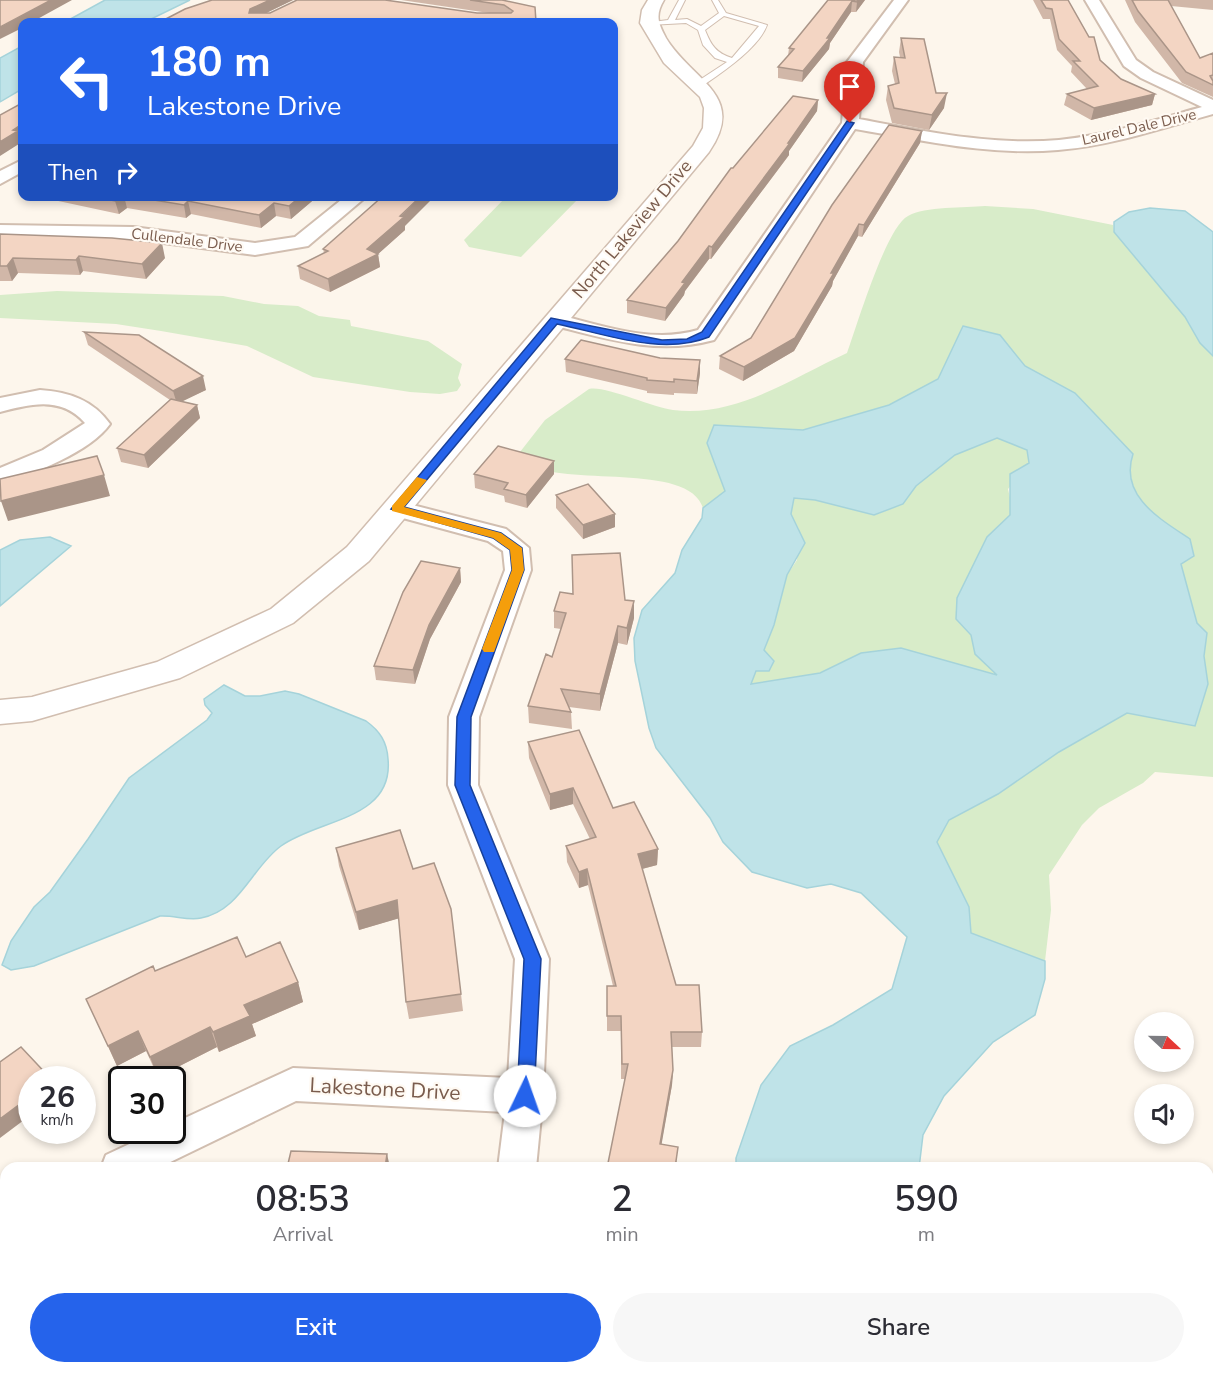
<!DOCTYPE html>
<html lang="en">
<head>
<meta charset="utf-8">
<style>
	body { margin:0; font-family:"Nunito Sans",sans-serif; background:#f7f7f7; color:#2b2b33; height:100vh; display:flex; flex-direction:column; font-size:22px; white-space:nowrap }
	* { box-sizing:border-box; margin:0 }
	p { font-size:20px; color:#7c7c81 }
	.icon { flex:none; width:33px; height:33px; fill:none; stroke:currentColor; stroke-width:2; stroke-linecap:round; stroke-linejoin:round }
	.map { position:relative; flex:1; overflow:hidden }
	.side { position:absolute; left:0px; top:1162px; width:1214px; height:212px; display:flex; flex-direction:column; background:#fff; border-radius:18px 18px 0 0; box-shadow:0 3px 9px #0003 }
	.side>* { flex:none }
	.hud { position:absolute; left:18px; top:18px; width:600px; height:183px; border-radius:12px; box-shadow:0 3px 9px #0003; background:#2563eb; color:#fff; overflow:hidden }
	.needle { width:39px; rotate:112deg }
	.buttons { position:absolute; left:1134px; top:1012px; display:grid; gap:12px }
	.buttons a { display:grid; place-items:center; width:60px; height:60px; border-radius:50%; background:#fff; box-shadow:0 3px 9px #0003; font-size:30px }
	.speed { position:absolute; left:18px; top:1066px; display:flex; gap:12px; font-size:30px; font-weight:700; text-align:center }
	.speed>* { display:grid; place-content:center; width:78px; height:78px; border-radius:50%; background:#fff; box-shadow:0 3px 9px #0003; line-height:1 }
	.speed small { font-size:15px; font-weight:400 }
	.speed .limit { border:3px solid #111; border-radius:9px; background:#fff; color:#111 }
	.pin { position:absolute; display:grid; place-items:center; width:51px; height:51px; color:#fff; margin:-62px -26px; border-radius:50% 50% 50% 0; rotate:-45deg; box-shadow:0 0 6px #0007 }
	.pin .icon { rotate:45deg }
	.me { position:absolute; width:66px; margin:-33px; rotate:3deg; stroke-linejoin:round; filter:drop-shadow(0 0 4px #0008) }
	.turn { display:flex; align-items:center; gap:21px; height:126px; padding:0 30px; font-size:27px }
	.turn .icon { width:78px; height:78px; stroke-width:2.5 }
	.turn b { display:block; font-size:42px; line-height:51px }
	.then { display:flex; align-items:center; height:57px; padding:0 30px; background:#0003; gap:12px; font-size:22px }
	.eta { display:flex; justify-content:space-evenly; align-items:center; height:102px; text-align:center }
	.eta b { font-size:36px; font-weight:600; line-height:42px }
	.primary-button { display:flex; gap:12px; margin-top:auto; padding:12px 30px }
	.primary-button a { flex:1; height:69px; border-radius:36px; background:#2563eb; color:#fff; font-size:24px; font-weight:600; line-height:69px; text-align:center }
	.primary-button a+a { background:#f7f7f7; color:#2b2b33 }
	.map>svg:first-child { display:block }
	.green { fill:#d8ecc9 }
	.water { fill:#bfe3e8; stroke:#a5d3da; stroke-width:1.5; fill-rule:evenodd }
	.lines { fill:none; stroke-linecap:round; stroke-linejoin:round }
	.service-casing { stroke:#d1beb0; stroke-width:2 }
	.minor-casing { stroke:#d1beb0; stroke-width:4 }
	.tertiary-casing { stroke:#d1beb0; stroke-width:3 }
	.service { fill:#fff; fill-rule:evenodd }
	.minor { fill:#fff; fill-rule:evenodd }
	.tertiary { fill:#fff; fill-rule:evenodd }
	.wall { fill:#d1b7a8 }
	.shaded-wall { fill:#aa9588 }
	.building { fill:#f3d5c3; stroke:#aa9588; stroke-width:1.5 }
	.route { fill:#2563eb; stroke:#184099; stroke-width:1.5 }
	.slow { fill:#f59e0b }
	.labels { text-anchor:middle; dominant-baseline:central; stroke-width:4.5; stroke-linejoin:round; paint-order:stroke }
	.far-street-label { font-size:15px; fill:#7a5c4d; stroke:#fffaf3 }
	.street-label { font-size:18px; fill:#7a5c4d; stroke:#fffaf3 }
	.near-street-label { font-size:21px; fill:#7a5c4d; stroke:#fffaf3 }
</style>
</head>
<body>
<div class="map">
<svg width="1213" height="1373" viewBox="0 0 1213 1373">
	<rect width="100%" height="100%" fill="#fdf6ec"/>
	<path class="green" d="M506,197V196L580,197L521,257L469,247L464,240Z
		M985,206L1033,209L1113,225L1114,232L1185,317L1200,343L1213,356V777L1155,772L1143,783L1099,808L1082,825L1049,875L1051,910L1045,961L971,933L969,907L937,842L949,820L998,794L1059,752L1127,713L1195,726L1208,684L1204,656L1207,633L1197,623L1181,564L1190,539C1159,519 1120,496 1133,454L1075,393L1025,367L999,335L963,327L938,379L889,405L803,430L714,425L707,443L725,491L703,508C689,461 562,488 528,463C525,461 523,456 520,452L545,420L589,389C604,385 651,407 673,410C736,418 792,378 847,353C857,326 886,227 908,216C925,206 965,208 985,206Z
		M57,291L223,296L264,304L298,306L319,316L350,320L351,326L428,341L462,364L458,378L461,385L457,391L440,394L410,392L313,377L247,346L161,331L116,324L0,318V295Z
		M997,438L1027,450L1029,463L1008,489L1011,502L1010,515L987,537L956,619L971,635L975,654L999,675L951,663L861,653L820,673L751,684L774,625L787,575L797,560L799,529L791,514L794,498L815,500L875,515L903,504L916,486L955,455Z"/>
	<path class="water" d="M105,0H190L145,22H65Z
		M22,46V89L0,102V58Z
		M1150,208L1185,211L1213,232V356L1200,343L1185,317L1114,232V222L1129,212Z
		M963,326L1000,335L1025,366L1075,393L1133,454C1119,496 1160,519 1190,539L1194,556L1181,564L1197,623L1207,633L1204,656L1208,684L1195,726L1127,713L1059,752L998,794L949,820L937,842L969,907L971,933L1045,961V979L1035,1015L993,1042L944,1096L923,1135L919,1168H736V1158L761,1085L790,1046L833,1025L892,989L907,937L861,893L831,884L807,888L752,872L723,842L710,818L656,748L649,728L635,661L634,638L642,610L675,573L682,550L702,518L703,508L725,491L707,443L714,425L803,430L889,405L938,379ZM997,438L1027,450L1029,463L1010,474V515L987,537L957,598L956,619L971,635L975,654L997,675L901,648L861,653L820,673L751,684L756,671H769L774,661L764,650L774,625L787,575L805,543L791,514L794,498L815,500L874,515L903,504L916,486L955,455Z
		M50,537L71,546L0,606V550L20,540Z
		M224,685L245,696H260L285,691L299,694L366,721C380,731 387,742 388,759C394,820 318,819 281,846C252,867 240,911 201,918C188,921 174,915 160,916L34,966L11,970L2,965L11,941L34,907L50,892L88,839L129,778L207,720L212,713L205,705L204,699Z
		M762,1368H1004L1007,1373H765Z"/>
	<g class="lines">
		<g class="service-casing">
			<path id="service" d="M679,0H685L675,20L687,19L701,26L719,13L712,0H718L726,13L767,25C759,48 721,73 701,87H695V83L727,62L715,58L703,45L698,30L686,23L649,25L645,23L668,20ZM724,16L759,26L732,58C716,53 711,45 705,30Z"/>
		</g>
		<g class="minor-casing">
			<path id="minor" d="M894,0H908L863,62L859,119C924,131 992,146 1059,140C1108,135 1155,120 1202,107L1141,78L1124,66L1085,0H1099L1136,60L1153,72L1213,100V114C1162,128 1111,146 1058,150C990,156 921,140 855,129L714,340C656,356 604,338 548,324L545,320L548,316L555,314C601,325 651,344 698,330L842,123L847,62Z
				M22,160V172L0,184V171Z
				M346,196H367L308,246L255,255L133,239L0,237V225L133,227L255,243L295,237Z
				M40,390C69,392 93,400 110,424C90,452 32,475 0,483V468L43,450L85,423C61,396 31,404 0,412V398Z
				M397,501L506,529L529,548L531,570L479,717L478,785L549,959L543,1096L536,1168H498L505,1112L296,1101L158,1168H101L106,1155L157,1131H172V1124L293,1068L508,1078L515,959L448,785L449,717L505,570L503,551L488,541L388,514L385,509L388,504Z
				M6,1208V1251L0,1253V1210Z
				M472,1368H514L513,1373H471Z"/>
		</g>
		<g class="tertiary-casing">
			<path id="tertiary" d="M648,0H664C655,15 658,23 666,38C692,81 748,95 709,152L369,561L293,623L180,678L32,721L0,724V700L32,697L157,662L271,609L347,547L693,146L703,128L704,108L700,97L664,63L640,23L642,10Z"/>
		</g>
		<use href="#service" class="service"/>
		<use href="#minor" class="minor"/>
		<use href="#tertiary" class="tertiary"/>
	</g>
	<path class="wall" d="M212,0H293L266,13H489L401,0H502L536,22H160Z
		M828,0H865L856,12H851L830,43L829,49L802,82L778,78V67L788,56L789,48Z
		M1033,0H1068L1100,60L1121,79L1155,94L1152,105L1091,120L1064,105L1067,94L1087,89L1071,72L1072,66L1057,50L1050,19H1043Z
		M1125,0H1213V10L1171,6L1200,58L1213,53V97L1182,83L1135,22Z
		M901,38L936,93L944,108L929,130L892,123L886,100L888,86L895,84L892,71L894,57H900L899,52Z
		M818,100L817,111L789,151V155L711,259H709L685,291L684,295L665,321L627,313V300L678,241L733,168Z
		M922,131L920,143L862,237L858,236L833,281L832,286L794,351L743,381L719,369L720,356L751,338Z
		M35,196H318L291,219L276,216L261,228L191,214L186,218L127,208L119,214Z
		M405,226V230L378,254L380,267L330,292L300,279L298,266L324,253L323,249Z
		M0,234L165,258L146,279L83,271L80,275L18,273L12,281H0Z
		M84,332L206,390L181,401L197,405L200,418L148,468L121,462L117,448L170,400L88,345Z
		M565,359L700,373L697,394L674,393V395L647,393V391L566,372Z
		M554,461V474L527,508L505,502L504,496L475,488L474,474Z
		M556,495L615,527L583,539L556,508Z
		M460,568L461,582L430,639L415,684L376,680L374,666Z
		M625,600L634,618L627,645L618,643L600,711L569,707L571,712L572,729L529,723L528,706L552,657L561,629L554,628V611Z
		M528,742L613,808L658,849L657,865L642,869L676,985L702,1032L701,1047H672L673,1070L672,1085L661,1145L677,1162L607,1168L625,1079H621V1031H607V986H613L588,885L579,888L567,862L566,846L590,839L573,804L550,810L529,758Z
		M336,848L413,869L451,909L463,1011L409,1019L406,1002L399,918L359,930L339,866Z
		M246,957L298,982L303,1002L252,1024L256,1036L219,1052L217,1047L158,1077L146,1051L117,1066L86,999L155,971Z
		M1213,1228V1367L1208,1362V1267L1210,1264L1208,1262V1234Z"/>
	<path class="shaded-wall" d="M51,0H72L32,22H22V28L0,39V27Z
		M270,0H293L252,20L249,13L250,9Z
		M858,0H865L856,12L857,2Z
		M852,1L851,12L830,43L829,49L802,82L803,71Z
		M947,93L944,108L929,130L932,115Z
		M1155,94L1152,105L1091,120L1094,108Z
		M818,100L817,111L789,151V155L711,259L712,247Z
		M22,124V138L21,139L22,142L0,156V142L13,130Z
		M922,131L920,143L862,237L864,225Z
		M122,196H124L127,208L119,214L115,201Z
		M301,196H318L291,219L289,206Z
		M421,196H435L405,226V230L377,255L378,254L380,267L330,292L328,279L367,249Z
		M188,201L191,214L186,218L184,205Z
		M274,203L276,216L261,228L259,215Z
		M859,224L858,236L833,281L832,286L794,351L743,381L744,367L831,273Z
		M162,243L165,258L146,279L142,264Z
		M709,246V259L685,291L684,295L665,321L666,308L682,282Z
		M79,256L83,271L80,275L76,260Z
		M13,258L18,273L12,281L7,266Z
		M700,360V373L697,394V381Z
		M203,376L206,390L177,404L173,391Z
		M197,405L200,418L148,468L144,455Z
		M554,461V474L527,508L526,495Z
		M104,475L110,496L8,521L1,501Z
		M615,514V527L583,539V525Z
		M460,568L461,582L430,639L415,684L413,670L429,625Z
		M634,601V618L627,645V628Z
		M618,626V643L600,711V694Z
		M573,788V804L550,810V794Z
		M658,849L657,865L638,870V854Z
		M587,869L588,885L579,888V872Z
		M397,900L400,918L359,930L356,912Z
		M298,982L303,1002L252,1024L256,1036L219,1052L213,1032L244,1005Z
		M210,1027L217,1047L158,1077L150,1057Z
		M138,1031L146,1051L117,1066L108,1046Z
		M673,1070L672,1085L659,1159L660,1144Z
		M32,1095V1114L0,1138V1119Z
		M387,1154L390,1167V1168H385Z
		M40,1368H52L55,1373H37Z
		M400,1368H408L407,1373H398Z"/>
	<path class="building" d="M0,0H51L0,27Z
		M212,0H270L250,9L249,13H270L297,0H385L477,13H511L513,11L504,5L470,0H502L535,7L536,22H160L185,9Z
		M828,0H858L857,2L852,1L827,38H830L803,71L778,67L794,49L789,48Z
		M1041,0H1068L1089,37H1094L1100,60L1121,79L1155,94L1094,108L1067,94L1098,86L1073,61H1080L1059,39L1052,9L1046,8Z
		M1132,0H1168L1200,58L1213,53V75L1210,76L1213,81V85L1186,72L1138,11Z
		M901,38L924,39L936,93H947L932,115L894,108L888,86L899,83L894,57L905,58Z
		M793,96L818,100L788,143H790L712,247L709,246L682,282L685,283L666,308L627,300L678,241L731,168H733Z
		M22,103V124L13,130L18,131L0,142V115Z
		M889,125L922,131L864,225L859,224L831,273H834L795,338L744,367L720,356L751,338L832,205Z
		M92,196H122L115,201Z
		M130,196H301L289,206L274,203L259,215L188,201L184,205Z
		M383,196H421L400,216L404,217L367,249L378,254L328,279L298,266L328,251L323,249Z
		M0,234L112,238L162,243L142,264L79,256L76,260L13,258L7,266H0Z
		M84,332L139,335L203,376L173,391Z
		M581,340L660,358L700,360L697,381L674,379V382L647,380V378L565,359Z
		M171,399L197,405L144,455L117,448Z
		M498,446L554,461L526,495L504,489L508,483L474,474Z
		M97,456L104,475L1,501L0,479Z
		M588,484L615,514L583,525L556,495Z
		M620,553L625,600L634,601L627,628L618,626L600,694L561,689L571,712L528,706L546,654L552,657L566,613L554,611L560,592L573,594L572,555Z
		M421,561L460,568L429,625L413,670L374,666L403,592Z
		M579,730L613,808L634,802L658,849L638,854L676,985H699L702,1032H671L673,1070L660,1144L678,1147L675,1168H607L628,1064H622L621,1016H607V986H616L587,869L579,872L566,846L596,837L573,788L550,794L528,742Z
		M400,830L413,869L434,863L451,909L461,994L406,1002L397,900L356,912L336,848Z
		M237,937L246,957L280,942L298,982L244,1005L250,1016L213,1032L210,1027L150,1057L138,1031L108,1046L86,999L153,966L155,971Z
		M21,1047L52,1080H32V1095L0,1119V1062Z
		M291,1151L387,1154L385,1168H287Z
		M1213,1228V1238L1208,1234Z
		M1213,1261V1338L1208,1333V1267Z
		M0,1336L6,1339V1368H40L37,1373H0Z
		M279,1368H400L398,1373H277Z
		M585,1368H649L648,1373H584Z"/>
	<path class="route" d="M847,121L854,123L709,337C662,356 606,334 557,324L404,507L501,533L522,548L524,570L471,717L470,785L541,959L534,1096L532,1102L525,1104L519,1102L517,1096L524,959L455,785L457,717L512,570L510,550L493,538L391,509L551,318L662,340L687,339L702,332Z"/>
	<path class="slow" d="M417,477L427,480L404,507L501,533L522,548L524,570L494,652H484L482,649L512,570L510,550L493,538L392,511V506Z"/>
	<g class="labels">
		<g class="far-street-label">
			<text transform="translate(1139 127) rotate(-13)">Laurel Dale Drive</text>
			<text transform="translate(187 240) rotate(7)">Cullendale Drive</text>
		</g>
		<g class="street-label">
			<text transform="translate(632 229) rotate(-50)">North Lakeview Drive</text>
		</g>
		<g class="near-street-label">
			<text transform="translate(385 1089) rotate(3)">Lakestone Drive</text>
		</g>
	</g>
</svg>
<div class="buttons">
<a><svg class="needle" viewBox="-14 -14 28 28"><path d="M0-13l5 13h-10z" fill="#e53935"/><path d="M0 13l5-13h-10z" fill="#7c7c81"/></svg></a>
<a><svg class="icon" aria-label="sound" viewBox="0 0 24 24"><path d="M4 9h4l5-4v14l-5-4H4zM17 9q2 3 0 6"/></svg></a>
</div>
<div class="speed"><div>26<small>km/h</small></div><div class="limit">30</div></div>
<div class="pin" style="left:850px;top:123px;background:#d93025"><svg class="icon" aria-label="arrive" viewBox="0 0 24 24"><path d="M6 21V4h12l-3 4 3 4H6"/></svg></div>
<svg class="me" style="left:525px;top:1096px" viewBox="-20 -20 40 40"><circle r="19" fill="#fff"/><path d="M0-13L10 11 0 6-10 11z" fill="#2563eb"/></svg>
<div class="hud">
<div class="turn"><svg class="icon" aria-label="left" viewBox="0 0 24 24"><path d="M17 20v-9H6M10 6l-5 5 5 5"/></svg><div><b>180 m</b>Lakestone Drive</div></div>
<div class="then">Then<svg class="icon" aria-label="right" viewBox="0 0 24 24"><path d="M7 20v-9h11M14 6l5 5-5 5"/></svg></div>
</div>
<section class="side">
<div class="eta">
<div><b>08:53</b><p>Arrival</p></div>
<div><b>2</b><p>min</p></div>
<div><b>590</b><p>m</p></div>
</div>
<div class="primary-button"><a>Exit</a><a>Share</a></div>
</section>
</div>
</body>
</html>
